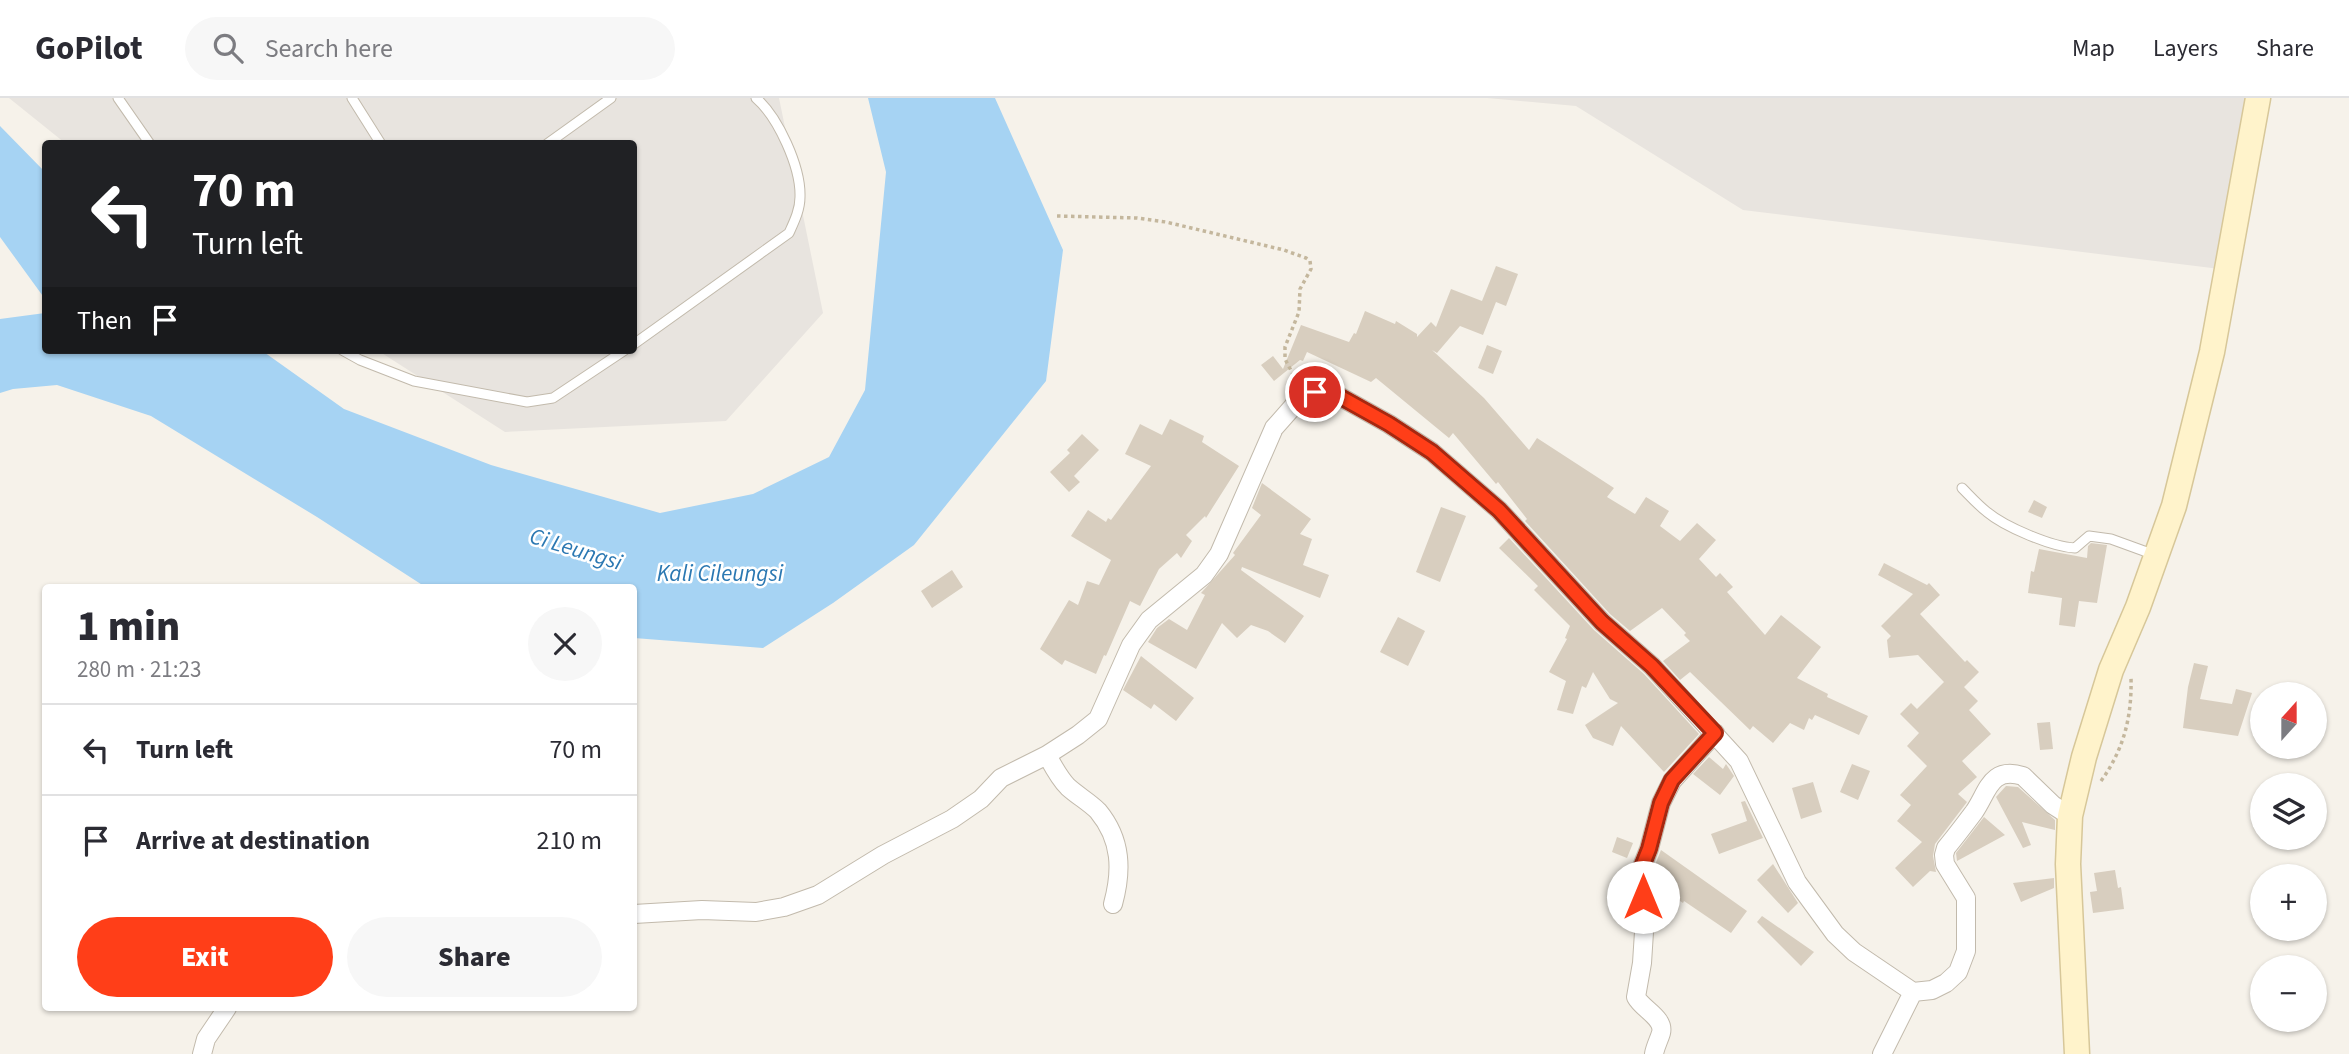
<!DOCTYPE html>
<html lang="en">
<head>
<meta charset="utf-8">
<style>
	body { margin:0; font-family:"Source Sans 3",sans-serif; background:#f7f7f7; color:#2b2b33; height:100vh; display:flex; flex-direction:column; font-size:26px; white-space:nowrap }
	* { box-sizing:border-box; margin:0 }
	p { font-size:23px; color:#7c7c81 }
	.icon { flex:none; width:38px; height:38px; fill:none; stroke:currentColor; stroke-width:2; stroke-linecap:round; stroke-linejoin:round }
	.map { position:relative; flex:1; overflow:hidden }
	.side { position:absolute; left:42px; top:486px; width:595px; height:427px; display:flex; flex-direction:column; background:#fff; border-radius:7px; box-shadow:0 2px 5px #0004 }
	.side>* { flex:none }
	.top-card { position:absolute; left:42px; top:42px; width:595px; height:214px; border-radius:7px; box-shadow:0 2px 5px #0004; background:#202124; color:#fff; overflow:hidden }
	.needle { width:46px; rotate:21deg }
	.fabs { position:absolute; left:2250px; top:584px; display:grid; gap:14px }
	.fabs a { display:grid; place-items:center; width:77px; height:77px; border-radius:50%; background:#fff; box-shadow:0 2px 5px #0004; font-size:35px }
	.pin { position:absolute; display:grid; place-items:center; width:60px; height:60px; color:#fff; margin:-30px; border:4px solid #fff; border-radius:50%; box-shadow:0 2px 7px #0007 }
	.me { position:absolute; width:77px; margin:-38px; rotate:0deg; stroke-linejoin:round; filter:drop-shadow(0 0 5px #0008) }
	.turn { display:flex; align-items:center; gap:24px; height:147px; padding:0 35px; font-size:32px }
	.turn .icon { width:91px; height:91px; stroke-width:2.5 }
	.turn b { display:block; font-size:49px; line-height:60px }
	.then { display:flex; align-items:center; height:66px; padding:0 35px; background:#0003; gap:14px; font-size:26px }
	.round { display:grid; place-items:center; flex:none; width:74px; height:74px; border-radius:37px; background:#f7f7f7 }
	.summary { display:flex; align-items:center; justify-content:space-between; height:119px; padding:0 35px }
	h1 { font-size:42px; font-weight:800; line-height:52px }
	.button { display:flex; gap:14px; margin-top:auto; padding:14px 35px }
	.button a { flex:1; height:80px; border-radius:42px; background:#ff3e18; color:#fff; font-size:28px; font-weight:800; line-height:80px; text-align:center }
	.button a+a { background:#f7f7f7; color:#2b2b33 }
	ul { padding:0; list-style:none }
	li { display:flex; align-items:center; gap:21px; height:91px; padding:0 35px; border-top:2px solid #e1e1e2 }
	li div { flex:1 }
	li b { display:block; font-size:26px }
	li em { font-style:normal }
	header { display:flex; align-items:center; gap:42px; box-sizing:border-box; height:98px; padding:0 35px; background:#fff; border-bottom:2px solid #e1e1e2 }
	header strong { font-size:33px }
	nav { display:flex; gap:38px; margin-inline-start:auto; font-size:24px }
	.search { width:490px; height:63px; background:#f7f7f7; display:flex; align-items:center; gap:18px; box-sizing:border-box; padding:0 24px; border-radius:38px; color:#7c7c81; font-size:26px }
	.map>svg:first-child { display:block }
	.industrial { fill:#e8e4df }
	.water { fill:#a6d3f3 }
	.building { fill:#d8cebf }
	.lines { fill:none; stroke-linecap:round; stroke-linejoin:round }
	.lane-casing { stroke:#c2baac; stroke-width:11 }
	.street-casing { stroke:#c2baac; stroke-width:20 }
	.secondary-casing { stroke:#d7c799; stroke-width:27 }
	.path { stroke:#c4b79d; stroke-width:3.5; stroke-dasharray:3.5 3.5; stroke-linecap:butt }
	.lane { stroke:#fff; stroke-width:9 }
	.street { stroke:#fff; stroke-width:18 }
	.secondary { stroke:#fff3cb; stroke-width:24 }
	.route-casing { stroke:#a62810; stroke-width:18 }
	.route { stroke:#ff3e18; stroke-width:12 }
	.labels { text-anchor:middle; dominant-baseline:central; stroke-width:5; stroke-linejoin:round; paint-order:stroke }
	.water-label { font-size:23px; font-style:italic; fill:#2b78b2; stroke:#fff }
</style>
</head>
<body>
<header>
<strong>GoPilot</strong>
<div class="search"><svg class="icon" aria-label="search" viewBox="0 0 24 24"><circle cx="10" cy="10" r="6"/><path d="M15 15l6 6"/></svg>Search here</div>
<nav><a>Map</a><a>Layers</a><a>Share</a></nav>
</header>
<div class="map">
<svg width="2349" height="956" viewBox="0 0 2349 956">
	<rect width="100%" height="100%" fill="#f6f2ea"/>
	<path class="industrial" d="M9,0H779L823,215L726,323L505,334L377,252H634V46L65,45Z
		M1487,0H2269L2236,173L1743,112L1576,8Z"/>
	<path class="water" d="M868,0H995L1063,152L1046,283L914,447L833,505L763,550L634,540V490H427L317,419L151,318L57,287L13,291L0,295V221L45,215L46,252H261L344,311L491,367L660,415L753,396L829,359L865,292L886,74Z
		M0,28L45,74V201L0,139Z"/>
	<path class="building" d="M1496,168L1518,176L1506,208L1496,204L1483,237L1460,228L1437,255L1432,252L1484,300L1529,352L1537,340L1614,390L1607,399L1635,416L1646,399L1669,413L1660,428L1680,443L1697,425L1716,442L1699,461L1716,479L1720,475L1733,489L1727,494L1765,537L1781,517L1821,549L1797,580L1828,596L1827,599L1868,618L1859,637L1815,617L1812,622L1809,620L1804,632L1790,625L1773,645L1753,628L1750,632L1690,574L1680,582L1663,563L1690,543L1684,537L1686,535L1662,510L1630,533L1610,516L1525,423L1527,421L1498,384L1496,386L1453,335L1449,340L1376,280L1371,284L1307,254L1303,263L1300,262L1274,283L1261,267L1273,258L1283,271L1301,227L1349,244L1354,235L1356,236L1365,213L1395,226L1396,223L1417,236V239L1431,224L1436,229L1451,191L1482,203Z
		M1487,247L1502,253L1493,276L1478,270Z
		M1170,321L1204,338L1202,344L1239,368L1206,420L1205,418L1186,437L1192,443L1181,460L1177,455L1159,471L1140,508L1130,503L1106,558L1104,557L1096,576L1065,562L1062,567L1040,551L1069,502L1078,507L1087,483L1099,487L1111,462L1071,438L1088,412L1106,424L1108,420L1111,422L1151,368L1125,356L1140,326L1162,337Z
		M1082,336L1099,352L1074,378L1080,384L1069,394L1050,374L1070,355L1067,352Z
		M1262,385L1311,421L1300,436L1312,441L1303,467L1329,477L1320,500L1242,469L1241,472L1304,518L1285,545L1268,533L1251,527L1237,540L1222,525L1196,571L1148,544L1157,530L1169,521L1187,532L1205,497L1201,495L1235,457L1233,455L1261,417L1252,410Z
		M2034,402L2047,409L2042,420L2028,414Z
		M1441,409L1466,418L1440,484L1416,474Z
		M1509,440L1594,532L1644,576L1699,636L1664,674L1621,628L1613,648L1593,640L1585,627L1618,605L1610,601L1593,574L1586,590L1582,588L1573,616L1557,612L1566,583L1549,574L1567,541L1565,540L1570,528L1534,492L1538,488L1499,450Z
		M2091,445L2107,447L2097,505L2079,503L2075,529L2059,527L2062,500L2028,495L2031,473L2034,474L2039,451L2087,460L2088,448Z
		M1884,465L1927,487L1929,485L1940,497L1920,516L1965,564L1967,562L1979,574L1964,589L1978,603L1969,612L1991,636L1962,663L1977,679L1958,696L1967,704L1935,746L1933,758L1936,774L1930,773L1913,789L1895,770L1922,744L1897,723L1911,707L1900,697L1927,668L1907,648L1919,635L1900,616L1911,605L1917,611L1944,584L1918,557L1889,560L1887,542L1891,538L1881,528L1913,496L1878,477Z
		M952,472L963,489L932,510L921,493Z
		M1398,519L1425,533L1408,568L1380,554Z
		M1141,558L1194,600L1176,623L1154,606L1151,611L1123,592Z
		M2194,565L2208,568L2200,601L2232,606L2236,591L2252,595L2238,638L2183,630L2188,589Z
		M2050,624L2053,651L2040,652L2037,625Z
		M1709,659L1723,671L1726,666L1734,678L1720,697L1693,676Z
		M1852,666L1870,673L1858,702L1840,694Z
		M1813,684L1822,714L1801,721L1792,690Z
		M2006,688L2018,689L2055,722V732L2022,724L2031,747L2023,750L1996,699Z
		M1745,703L1763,740L1719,756L1711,736L1747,723L1741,704Z
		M1984,719L2005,737L1957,763L1956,755Z
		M1617,739L1633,745L1627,760L1612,754Z
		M1661,752L1747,813L1731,835L1684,803L1683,805L1659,789L1658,791L1652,787L1651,777Z
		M1773,766L1798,805L1788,815L1757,782Z
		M2115,772L2118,790L2121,789L2124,811L2093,815L2090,794L2097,793L2094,775Z
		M2054,780V790L2021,804L2013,785Z
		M1762,818L1814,854L1801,868L1757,824Z"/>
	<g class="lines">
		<g class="lane-casing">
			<path id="lane" d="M118,0L150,46
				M352,0L381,46
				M547,46L611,0
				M634,246L789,135C794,124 800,112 800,99C801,69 778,19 756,0
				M342,252L360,262L414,283L527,304L553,300L625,252
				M1962,390C1970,398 1978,407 1987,414C2005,429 2052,449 2075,450L2089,438L2111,441L2155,457"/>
		</g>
		<g class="street-casing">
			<path id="street" d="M1047,657C1053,668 1059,680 1068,689C1078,698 1089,704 1098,713C1122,742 1122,773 1113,806
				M634,816L702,812L756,814L784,809L818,797L883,757L952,721L981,701L1001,680L1047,657L1078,637L1098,621L1131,547L1149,522L1204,477L1219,456L1274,330L1297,304L1315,294L1337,297L1389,326L1432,354L1499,412L1602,524L1652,568L1739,663L1797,784L1835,836L1854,854L1913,894L1932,892L1946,885L1958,874L1966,853V800L1945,766L1944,757L1946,750C1956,738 1965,726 1974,714C1988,694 1990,668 2023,678L2053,707L2070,718
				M202,956L206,941L227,910
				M1654,956C1655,949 1659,942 1661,935C1665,920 1642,911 1636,899L1642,865L1644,834L1643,799L1639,776L1649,751L1661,705L1672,683L1715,635
				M1882,956L1913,894"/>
		</g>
		<g class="secondary-casing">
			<path id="secondary" d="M2077,956L2068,766L2070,718L2084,659L2111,572L2138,509L2174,408L2212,254L2258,0"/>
		</g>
		<path class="path" d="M1057,118L1137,120L1166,124L1284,152L1306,160L1310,163L1311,171L1300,191L1299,214L1285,249V261L1297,284
			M2101,683C2124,651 2132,619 2131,579"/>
		<use href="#lane" class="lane"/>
		<use href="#street" class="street"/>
		<use href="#secondary" class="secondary"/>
	</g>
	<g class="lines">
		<g class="route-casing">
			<path id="route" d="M1315,294L1337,297L1389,326L1432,354L1499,412L1602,524L1652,568L1715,635L1672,682L1661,705L1649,751L1639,776L1643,799"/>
		</g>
		<use href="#route" class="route"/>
	</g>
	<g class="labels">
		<g class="water-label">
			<text transform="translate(576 451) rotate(17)">Ci Leungsi</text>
			<text x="720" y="475">Kali Cileungsi</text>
		</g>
	</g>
</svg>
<div class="fabs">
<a><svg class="needle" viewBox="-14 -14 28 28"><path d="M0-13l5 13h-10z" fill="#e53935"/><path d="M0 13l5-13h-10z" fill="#7c7c81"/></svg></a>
<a><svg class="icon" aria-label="layers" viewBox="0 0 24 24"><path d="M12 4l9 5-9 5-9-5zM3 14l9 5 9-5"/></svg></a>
<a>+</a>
<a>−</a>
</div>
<div class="pin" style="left:1315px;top:294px;background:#d93025"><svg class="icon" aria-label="arrive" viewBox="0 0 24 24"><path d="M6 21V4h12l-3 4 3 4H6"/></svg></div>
<svg class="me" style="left:1643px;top:799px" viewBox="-20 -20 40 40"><circle r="19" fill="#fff"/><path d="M0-13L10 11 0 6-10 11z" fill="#ff3e18"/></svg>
<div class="top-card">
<div class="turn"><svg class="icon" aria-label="left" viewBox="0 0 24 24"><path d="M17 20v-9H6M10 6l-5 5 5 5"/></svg><div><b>70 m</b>Turn left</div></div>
<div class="then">Then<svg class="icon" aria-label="arrive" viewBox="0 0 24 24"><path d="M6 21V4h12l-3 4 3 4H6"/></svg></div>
</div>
<section class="side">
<div class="summary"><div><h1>1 min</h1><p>280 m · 21:23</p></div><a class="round"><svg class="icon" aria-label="close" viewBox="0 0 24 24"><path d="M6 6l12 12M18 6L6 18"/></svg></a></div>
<ul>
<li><svg class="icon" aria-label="left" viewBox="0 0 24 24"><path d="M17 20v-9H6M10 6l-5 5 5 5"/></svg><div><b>Turn left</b></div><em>70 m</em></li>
<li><svg class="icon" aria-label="arrive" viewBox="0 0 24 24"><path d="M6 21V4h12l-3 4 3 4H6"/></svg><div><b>Arrive at destination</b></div><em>210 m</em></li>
</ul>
<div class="button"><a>Exit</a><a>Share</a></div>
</section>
</div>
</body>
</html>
